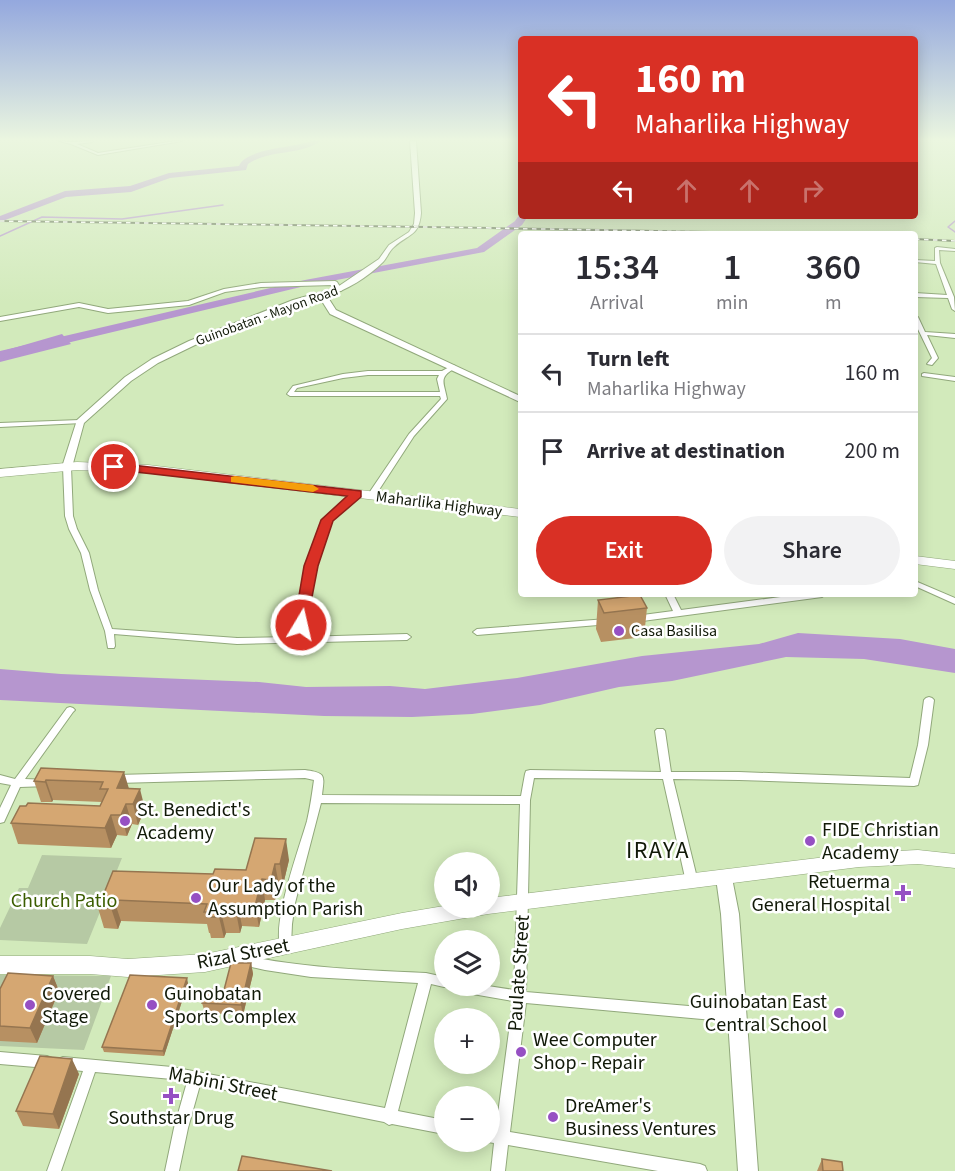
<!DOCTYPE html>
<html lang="en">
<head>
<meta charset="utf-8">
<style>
	body { margin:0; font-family:"Source Sans 3",sans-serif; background:#f2f2f3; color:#2b2b33; height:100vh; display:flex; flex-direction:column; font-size:22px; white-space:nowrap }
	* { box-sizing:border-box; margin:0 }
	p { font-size:20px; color:#7c7c81 }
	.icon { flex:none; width:33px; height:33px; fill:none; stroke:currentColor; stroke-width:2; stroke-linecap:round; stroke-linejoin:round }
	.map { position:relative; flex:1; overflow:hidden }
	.panel { position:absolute; left:518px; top:231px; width:400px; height:366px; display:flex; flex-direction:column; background:#fff; border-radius:6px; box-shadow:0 3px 15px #0003 }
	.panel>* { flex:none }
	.hud { position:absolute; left:518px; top:36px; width:400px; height:183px; border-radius:6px; box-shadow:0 3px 15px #0003; background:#d93025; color:#fff; overflow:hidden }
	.fabs { position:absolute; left:434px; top:852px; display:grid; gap:12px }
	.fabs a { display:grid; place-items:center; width:66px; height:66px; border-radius:50%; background:#fff; box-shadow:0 3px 15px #0003; font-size:30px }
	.pin { position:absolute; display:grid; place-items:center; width:51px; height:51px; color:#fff; margin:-26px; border:3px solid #fff; border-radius:50%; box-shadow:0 2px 6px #0007 }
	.me { position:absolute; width:66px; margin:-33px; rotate:9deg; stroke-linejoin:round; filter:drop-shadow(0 0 4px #0008) }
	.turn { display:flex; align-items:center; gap:21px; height:126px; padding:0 18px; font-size:27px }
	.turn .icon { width:78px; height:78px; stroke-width:2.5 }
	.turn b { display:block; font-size:42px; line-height:51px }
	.lanes { display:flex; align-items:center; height:57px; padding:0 18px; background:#0003; justify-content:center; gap:30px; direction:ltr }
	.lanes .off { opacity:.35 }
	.eta { display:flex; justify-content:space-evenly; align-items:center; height:102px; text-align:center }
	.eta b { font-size:36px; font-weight:600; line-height:42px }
	.primary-button { display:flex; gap:12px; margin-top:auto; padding:12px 18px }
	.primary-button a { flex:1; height:69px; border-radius:36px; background:#d93025; color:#fff; font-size:24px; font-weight:600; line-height:69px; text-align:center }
	.primary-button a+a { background:#f2f2f3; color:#2b2b33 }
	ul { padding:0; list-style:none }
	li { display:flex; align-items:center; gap:18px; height:78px; padding:0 18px; border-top:2px solid #e1e1e2 }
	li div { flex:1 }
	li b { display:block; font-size:22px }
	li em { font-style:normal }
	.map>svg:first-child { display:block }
	.green { fill:#b6c9a4 }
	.water { fill:#b696cf }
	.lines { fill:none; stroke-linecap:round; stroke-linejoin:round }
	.stream { stroke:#b696cf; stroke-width:1.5 }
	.river { fill:#b696cf; fill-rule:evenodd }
	.street-casing { stroke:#91a87b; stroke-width:2 }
	.secondary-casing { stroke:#91a87b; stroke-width:2 }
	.primary-casing { stroke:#91a87b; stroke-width:1 }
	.highway-casing { stroke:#91a87b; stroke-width:1 }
	.street { fill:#fff; fill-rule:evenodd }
	.secondary { fill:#fff; fill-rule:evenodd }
	.primary { fill:#fff; fill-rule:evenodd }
	.highway { fill:#fff; fill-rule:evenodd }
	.rail-casing { stroke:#657456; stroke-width:2 }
	.rail { stroke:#fff; stroke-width:1.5; stroke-dasharray:4.5; stroke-linecap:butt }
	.wall { fill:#b79062 }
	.shaded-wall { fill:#957550 }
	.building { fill:#d5a772; stroke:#957550; stroke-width:1.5 }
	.route { fill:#d93025; stroke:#8d1f18; stroke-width:1.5 }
	.slow { fill:#f59e0b }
	.poi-dot { fill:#9650c3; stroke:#fff; stroke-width:2 }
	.labels { text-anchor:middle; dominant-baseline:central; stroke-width:5; stroke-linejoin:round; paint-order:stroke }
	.far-street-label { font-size:14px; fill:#111908; stroke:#fff }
	.street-label { font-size:16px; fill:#111908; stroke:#fff }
	.poi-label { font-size:16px; fill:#111908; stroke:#fff; text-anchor:start }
	.near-poi-label { font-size:20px; fill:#111908; stroke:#fff; text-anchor:start }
	.near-park-label { font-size:20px; fill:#3b5d00; stroke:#fff }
	.near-street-label { font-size:20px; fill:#111908; stroke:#fff }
	.near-quarter-label { font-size:24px; letter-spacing:1.5px; fill:#111908; stroke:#fff }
</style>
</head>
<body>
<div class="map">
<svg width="955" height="1171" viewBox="0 0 955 1171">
	<rect width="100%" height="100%" fill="#d2eabb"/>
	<path class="green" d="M42,855L122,858L87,944L0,940V928L19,888H28Z
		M0,975L111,976L84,1050L0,1046Z"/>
	<path class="water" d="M62,334L71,344L0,362V352Z
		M798,633L900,639L955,649V673L864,659L786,657L672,681L619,687L540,705L472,714L412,717L324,716L0,700V669L61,674L259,682L306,687L390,686L425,689L517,678L642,656L759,644Z"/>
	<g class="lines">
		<path class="stream" d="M955,221L948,227L955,232
			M0,236L42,217L122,219L223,205"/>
		<path class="river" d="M311,141H321C299,156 270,149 248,164L246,170L170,178L131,192L66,197L0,222V216L65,191L130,186L169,173L239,166C246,148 294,148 311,141Z
			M520,214L528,216L522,225L484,252L305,286L0,359V351L305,280L477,248L515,221Z"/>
		<g class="street-casing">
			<path id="street" d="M59,141L72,142L93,141L92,142L77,144L98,153L176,141H182L98,155L71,144Z
				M937,247L955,249V251L939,250L940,263L954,297L955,311L952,309L948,298L915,297V293L947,295L936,264L915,262V260L935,261V248Z
				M335,281L337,282L342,290L341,291H337L333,285L261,287L225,292L189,305L108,313L79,307L0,321V317L79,303L108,309L188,301L224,289L261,283Z
				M915,315L918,317L925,332L955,334V338L927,335L938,358L932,365L927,364L932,358L915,323Z
				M453,365L455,366V368C438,378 444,382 447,399L414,436L375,496L371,498L367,496L409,434L441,399L440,396H290L287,394L293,386L343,374L368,371H442ZM368,375H439L437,379L440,392H294L297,388L343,378Z
				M924,373L955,377V381L922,376V374Z
				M80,420L83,422L82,423L0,427V423Z
				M67,465L71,467L73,516L77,529L89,553L98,590L112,629L237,638L291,637L297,625L307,566L324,520L354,492H360L361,494L360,496L331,521L315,566L305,625L300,637L407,634L411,637L407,640L237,644L114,634L115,646L114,648H108L105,631L90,590L81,553L69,529L65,516L63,467Z
				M915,581L955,598V604L915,586Z
				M665,594H673L681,610L803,594H826L822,597L635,622L632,621L631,619L632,617L635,616L673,611Z
				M607,619L611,622L610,624L477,635L473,632L477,629Z
				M929,697L932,698L934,700L928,745L918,785L914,786L739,780L673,779L698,882L696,885L692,887L688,885L686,882L663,779L534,778L530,800L526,992L735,1010L740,1012L741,1016L740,1020L735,1022L526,1003L510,1132L700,1164L705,1166L707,1171H658L508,1145L505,1171H491L494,1143L488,1142H489V1128L496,1129L513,1001L461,992L457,990L455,986H488L514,990L520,804L321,803L295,903L292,924L291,945L289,949L285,950L281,949C271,924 299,849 307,821C310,808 312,794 314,780L305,778L117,783L113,782L112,779L113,776L117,775L305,770C327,773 324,776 322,795L521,796L525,774L526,771L530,770L661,772L655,731L657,729H663L665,731L671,772H739L910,778L918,745L924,700L926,698Z
				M70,707L73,708L75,710L73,712L25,779L48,780L49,783L48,786L20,787L4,822L0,823V808L11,785L0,783V775L15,779L67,708Z
				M242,955C303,968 364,970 426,973L444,977V986H448L444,987L431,984L398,1111L444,1120V1134L392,1124L389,1125L384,1122L200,1085L188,1128L179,1171H165L174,1128L187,1082L172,1079L95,1072L61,1171H47L83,1071L63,1069L58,1067L56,1063L58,1059L63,1057L172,1067L385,1108L418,983L311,977L265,970L238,964L236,960L238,956Z
				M0,1052L47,1056L52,1058L54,1062L52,1066L47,1068L0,1064Z"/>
		</g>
		<g class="secondary-casing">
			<path id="secondary" d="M410,141H416L421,213C419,237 409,233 394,247C389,251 387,258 383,262C368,277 347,290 327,296L336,310L520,396V402L330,314L320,298L299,304L195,345L158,363L131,381L84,423L72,467L71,469H63L62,467L77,420L125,377L152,359L189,341L293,300L336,288L379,259L389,245L409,232L414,224L415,213Z
				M724,871L730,873L732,878L739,914L758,1171H738L721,914L716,878L718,873Z"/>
		</g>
		<g class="primary-casing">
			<path id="primary" d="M918,850L955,854V868L918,864L859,867L488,914L402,929L205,972L128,977L90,974H0V956H90L128,959L205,954L402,913L444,906L489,908V898L859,853Z"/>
		</g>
		<g class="highway-casing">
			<path id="highway" d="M77,462L148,465L520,509V517L148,473L77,470L0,477V469Z
				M915,556L955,561V569L915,564Z"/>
		</g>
		<use href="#street" class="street"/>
		<use href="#secondary" class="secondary"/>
		<use href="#primary" class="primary"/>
		<use href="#highway" class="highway"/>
		<g class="rail-casing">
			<path id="rail" d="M0,221L495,228
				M487,228L823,234
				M915,239L955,241"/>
		</g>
		<use href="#rail" class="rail"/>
	</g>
	<path class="wall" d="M598,600L647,608L644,637L601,642L596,629Z
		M41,768L129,788L145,809L138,825L132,824L127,836L117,835L111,848L18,844L11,823L100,806L102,802L53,800L52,802H41L34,781Z
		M289,860L283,885H279L275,900H265L259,927L242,926L240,933H226L224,938H211L210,933H209L207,924L121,921L118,929L104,928L98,908L113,871L213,874L246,870Z
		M251,963L253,974L243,1015L205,1013L202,1003L224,990Z
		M53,976L59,991L37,1043L0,1041V989Z
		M188,983L164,1056L104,1052L102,1047Z
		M79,1074L59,1129L23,1126L16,1111Z
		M822,1159L843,1171H817Z"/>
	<path class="shaded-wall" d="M124,772L130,792L117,788Z
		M46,780L53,800L52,802L45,782Z
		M140,789L145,809L138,825L133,804Z
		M126,804L132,824L127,836L121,815Z
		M111,815L117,835L111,848L105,828Z
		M286,839L289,860L283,885L280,864Z
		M275,864L279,885L275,900L271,880Z
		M262,879L265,900L259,927L255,906Z
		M114,900L121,921L118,929L111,908Z
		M238,906L242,926L240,933L236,912Z
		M221,912L226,933L224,938L219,917Z
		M251,963L253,974L243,1015L241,1005Z
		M53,976L59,991L37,1043L30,1028Z
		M187,978L188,983L164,1056L163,1051Z
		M72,1059L79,1074L59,1129L53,1114Z"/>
	<path class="building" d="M640,595L647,608L604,613L598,600Z
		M41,768L124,772L117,788L140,789L133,804H126L121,815H111L105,828L11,823L20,806H26L28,803L100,806L108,789H100L103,782L46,780L45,782L34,781Z
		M255,838L286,839L280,864H275L271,880L262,879L255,906H238L236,912H221L219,917H207L208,912H204L207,904L114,900L111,908H98L113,871L213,874L215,869L246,870Z
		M231,963H251L241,1005L202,1003L206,989L224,990Z
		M8,973L53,976L30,1028L0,1026V989Z
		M130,975L187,978L163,1051L102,1047Z
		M40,1056L72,1059L53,1114L16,1111Z
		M242,1156L332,1171H238Z
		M822,1159L842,1162L843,1171H823Z"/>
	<linearGradient id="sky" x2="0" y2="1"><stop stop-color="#94a8de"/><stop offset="0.46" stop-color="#ebf6e0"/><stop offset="1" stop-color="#ebf6e0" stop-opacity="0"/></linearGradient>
	<rect width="955" height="304" fill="url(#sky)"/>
	<path class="route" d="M114,463L361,491V497L333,521L318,566L306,628H296L294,625L304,566L321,520L347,496L110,469V464Z"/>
	<path class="slow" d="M235,476L313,485L319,489L313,492L231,482V477Z"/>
	<g class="poi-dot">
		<circle cx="619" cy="631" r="6"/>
		<circle cx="125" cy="821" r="6"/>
		<circle cx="810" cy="841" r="6"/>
		<path d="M900 884h6v6h6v6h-6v6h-6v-6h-6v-6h6z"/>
		<circle cx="196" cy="898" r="6"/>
		<circle cx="30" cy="1005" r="6"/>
		<circle cx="152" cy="1005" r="6"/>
		<circle cx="839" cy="1013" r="6"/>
		<circle cx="521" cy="1052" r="6"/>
		<path d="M168 1087h6v6h6v6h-6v6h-6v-6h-6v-6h6z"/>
		<circle cx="553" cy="1117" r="6"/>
	</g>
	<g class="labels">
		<g class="far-street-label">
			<text transform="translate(267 316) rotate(-20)">Guinobatan - Mayon Road</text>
		</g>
		<g class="street-label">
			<text transform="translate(439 504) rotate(7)">Maharlika Highway</text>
		</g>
		<g class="poi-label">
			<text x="631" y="631">Casa Basilisa</text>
		</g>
		<g class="near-poi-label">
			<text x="137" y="810">St. Benedict's<tspan x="137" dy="23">Academy</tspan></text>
			<text x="822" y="830">FIDE Christian<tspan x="822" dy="23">Academy</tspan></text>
			<text x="890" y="882" text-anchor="end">Retuerma<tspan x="890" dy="23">General Hospital</tspan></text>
			<text x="208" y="886">Our Lady of the<tspan x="208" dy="23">Assumption Parish</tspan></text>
			<text x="42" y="994">Covered<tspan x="42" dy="23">Stage</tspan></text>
			<text x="164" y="994">Guinobatan<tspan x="164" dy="23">Sports Complex</tspan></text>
			<text x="827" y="1002" text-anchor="end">Guinobatan East<tspan x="827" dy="23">Central School</tspan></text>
			<text x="533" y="1040">Wee Computer<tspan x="533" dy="23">Shop - Repair</tspan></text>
			<text x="565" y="1106">DreAmer's<tspan x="565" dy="23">Business Ventures</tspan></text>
			<text x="171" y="1118" text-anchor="middle">Southstar Drug</text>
		</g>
		<g class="near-park-label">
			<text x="64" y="901">Church Patio</text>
		</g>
		<g class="near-street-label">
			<text transform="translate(243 954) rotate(-11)">Rizal Street</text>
			<text transform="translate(519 973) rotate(-86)">Paulate Street</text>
			<text transform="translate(223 1084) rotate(11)">Mabini Street</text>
		</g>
		<g class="near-quarter-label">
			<text x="658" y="850">IRAYA</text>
		</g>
	</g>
</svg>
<div class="fabs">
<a><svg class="icon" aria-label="sound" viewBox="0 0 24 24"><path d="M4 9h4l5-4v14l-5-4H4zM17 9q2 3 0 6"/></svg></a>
<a><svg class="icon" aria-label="layers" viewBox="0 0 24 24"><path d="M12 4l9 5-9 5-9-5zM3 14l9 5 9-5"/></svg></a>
<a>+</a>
<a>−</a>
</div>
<div class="pin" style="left:114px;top:467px;background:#d93025"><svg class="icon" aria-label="arrive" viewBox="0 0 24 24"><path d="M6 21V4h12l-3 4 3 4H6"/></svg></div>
<svg class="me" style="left:301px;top:625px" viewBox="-20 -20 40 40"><circle r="17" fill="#d93025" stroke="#fff" stroke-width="3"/><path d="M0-11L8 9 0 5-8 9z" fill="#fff"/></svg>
<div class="hud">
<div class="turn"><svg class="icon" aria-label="left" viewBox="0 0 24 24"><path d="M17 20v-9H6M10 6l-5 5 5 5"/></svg><div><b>160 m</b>Maharlika Highway</div></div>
<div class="lanes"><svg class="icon" aria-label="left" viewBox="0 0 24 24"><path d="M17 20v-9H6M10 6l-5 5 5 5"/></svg><svg class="icon off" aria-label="ahead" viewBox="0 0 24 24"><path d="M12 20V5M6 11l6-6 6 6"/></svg><svg class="icon off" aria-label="ahead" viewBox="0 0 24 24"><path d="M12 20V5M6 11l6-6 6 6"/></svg><svg class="icon off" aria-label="right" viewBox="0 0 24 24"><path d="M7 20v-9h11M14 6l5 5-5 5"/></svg></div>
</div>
<section class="panel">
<div class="eta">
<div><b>15:34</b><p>Arrival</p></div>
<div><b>1</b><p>min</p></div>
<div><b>360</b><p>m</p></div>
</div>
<ul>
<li><svg class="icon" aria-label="left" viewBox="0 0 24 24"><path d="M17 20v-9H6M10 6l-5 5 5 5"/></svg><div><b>Turn left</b><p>Maharlika Highway</p></div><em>160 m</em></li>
<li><svg class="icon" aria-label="arrive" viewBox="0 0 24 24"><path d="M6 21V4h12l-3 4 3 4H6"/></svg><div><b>Arrive at destination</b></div><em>200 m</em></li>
</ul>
<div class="primary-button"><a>Exit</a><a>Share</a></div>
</section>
</div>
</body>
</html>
